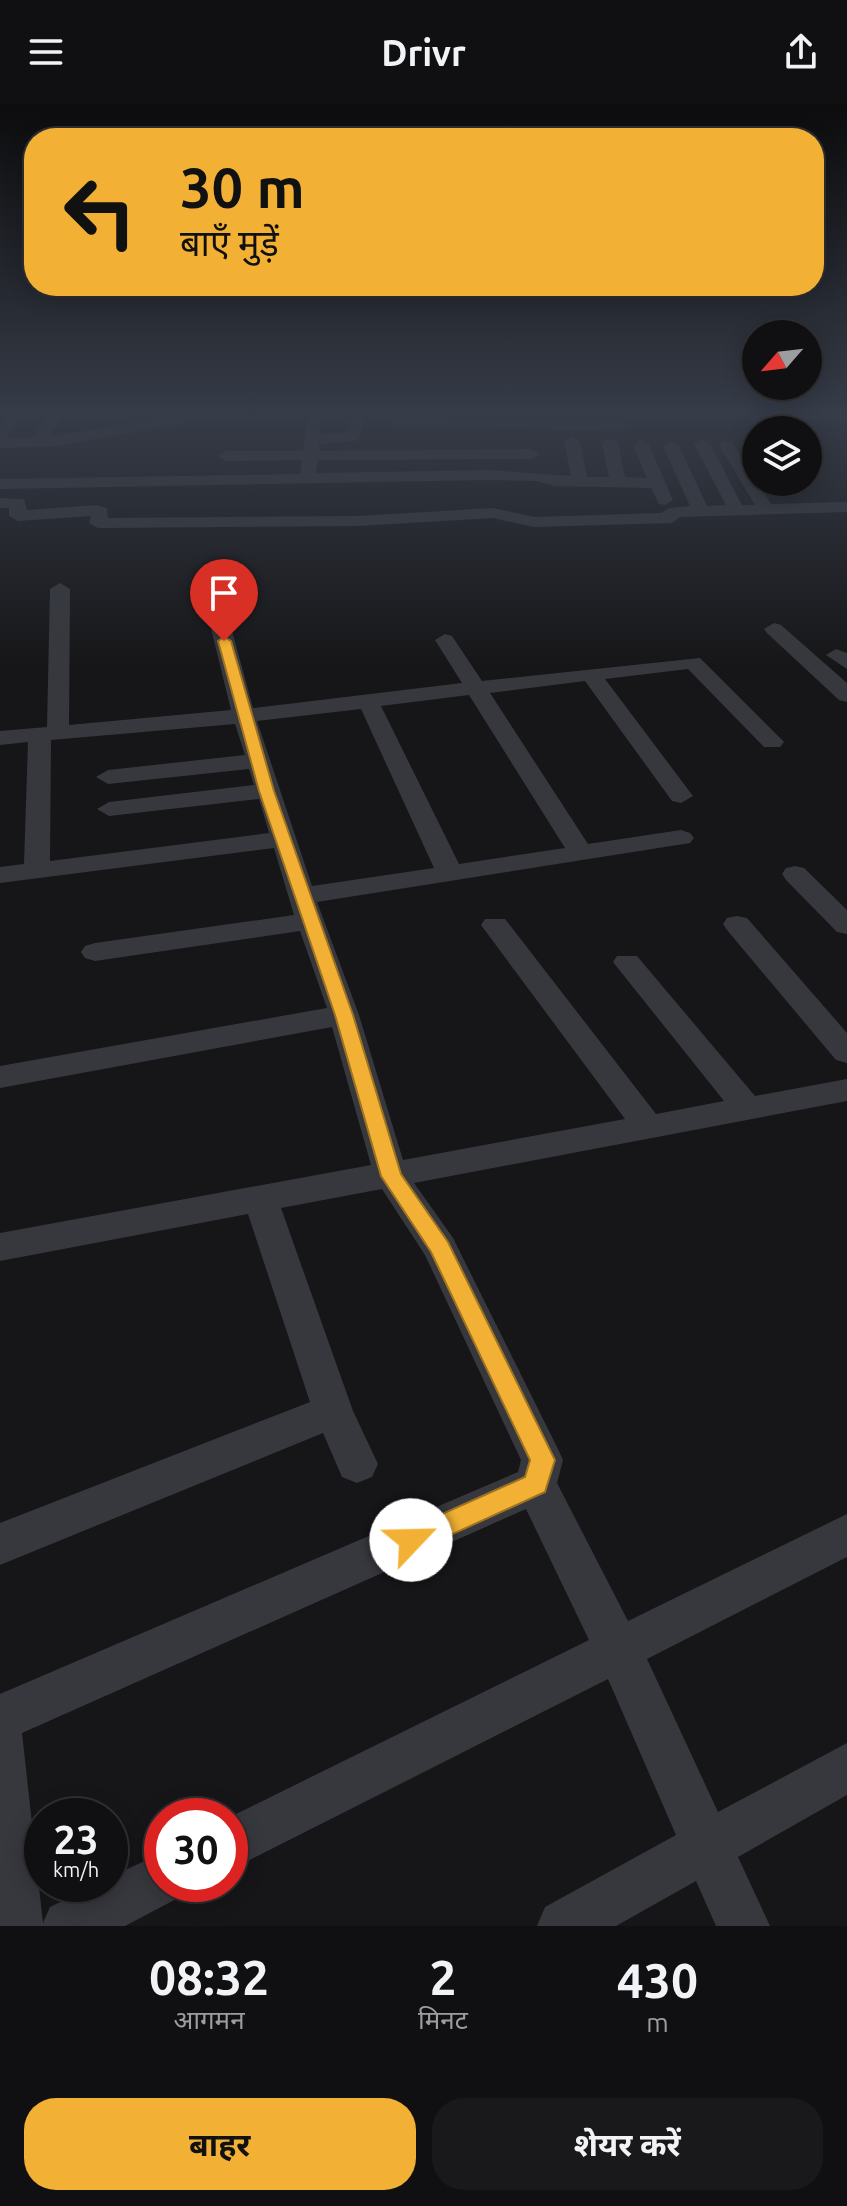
<!DOCTYPE html>
<html lang="hi">
<head>
<meta charset="utf-8">
<style>
	body { margin:0; font-family:Ubuntu,"Noto Sans Devanagari",sans-serif; background:#19191b; color:#f1f3f6; height:100vh; display:flex; flex-direction:column; font-size:30px; white-space:nowrap }
	* { box-sizing:border-box; margin:0 }
	p { font-size:26px; color:#9c9d9f }
	.icon { flex:none; width:44px; height:44px; fill:none; stroke:currentColor; stroke-width:2; stroke-linecap:round; stroke-linejoin:round }
	.map { position:relative; height:1822px; overflow:hidden }
	.sheet { display:flex; flex-direction:column; background:#101012; flex:1 }
	.sheet>* { flex:none }
	.top-card { position:absolute; left:24px; top:24px; width:800px; height:168px; border-radius:32px; box-shadow:0 4px 20px #0003,0 0 0 2px #303032; background:#f2b134; color:#111; overflow:hidden }
	.needle { width:52px; rotate:242deg }
	.buttons { position:absolute; left:742px; top:216px; display:grid; gap:16px }
	.buttons a { display:grid; place-items:center; width:80px; height:80px; border-radius:50%; background:#101012; box-shadow:0 4px 20px #0003,0 0 0 2px #303032; font-size:40px }
	.speed { position:absolute; left:24px; top:1694px; display:flex; gap:16px; font-size:40px; font-weight:700; text-align:center }
	.speed>* { display:grid; place-content:center; width:104px; height:104px; border-radius:50%; background:#101012; box-shadow:0 4px 20px #0003,0 0 0 2px #303032; line-height:1 }
	.speed small { font-size:20px; font-weight:400 }
	.speed .limit { border:12px solid #d22; background:#fff; color:#111 }
	.pin { position:absolute; display:grid; place-items:center; width:68px; height:68px; color:#fff; margin:-82px -34px; border-radius:50% 50% 50% 0; rotate:-45deg; box-shadow:0 0 8px #0007 }
	.pin .icon { rotate:45deg }
	.me { position:absolute; width:88px; margin:-44px; rotate:66deg; stroke-linejoin:round; filter:drop-shadow(0 0 6px #0008) }
	.turn { display:flex; align-items:center; gap:28px; height:168px; padding:0 24px; font-size:36px }
	.turn .icon { width:104px; height:104px; stroke-width:2.5 }
	.turn b { display:block; font-size:56px; line-height:68px }
	.eta { display:flex; justify-content:space-evenly; align-items:center; height:136px; text-align:center }
	.eta b { font-size:48px; font-weight:700; line-height:56px }
	.cta { display:flex; gap:16px; margin-top:auto; padding:16px 24px }
	.cta a { flex:1; height:92px; border-radius:32px; background:#f2b134; color:#111; font-size:32px; font-weight:700; line-height:92px; text-align:center }
	.cta a+a { background:#19191b; color:#f1f3f6 }
	header { display:flex; justify-content:space-between; align-items:center; height:104px; padding:0 24px; background:#101012; font-size:36px; font-weight:700 }
	.map>svg:first-child { display:block }
	.lines { fill:none; stroke-linecap:round; stroke-linejoin:round }
	.minor { fill:#37383d; fill-rule:evenodd }
	.route { fill:#f2b134; stroke:#9d7322; stroke-width:2 }
</style>
</head>
<body>
<header><svg class="icon" aria-label="menu" viewBox="0 0 24 24"><path d="M4 6h16M4 12h16M4 18h16"/></svg>Drivr<svg class="icon" aria-label="share" viewBox="0 0 24 24"><path d="M12 15V3M7 8l5-5 5 5M5 13v7h14v-7"/></svg></header>
<div class="map">
<svg width="847" height="1822" viewBox="0 0 847 1822">
	<rect width="100%" height="100%" fill="#161618"/>
	<g class="lines">
		<path class="minor" d="M12,308H27L5,334L33,333L52,308H66L49,333L196,308H228L221,312L56,342L0,344V322Z
			M308,308H322L320,330L347,329L354,308H368L358,336L319,340V347L532,345L540,350L532,355L318,356L316,369L489,366L571,372L564,338L572,333L580,338L587,373H609L602,339L610,334L618,339L625,373L647,374L633,341L641,336L649,341L673,396L665,401L659,400L651,384L555,382L536,377L489,376L0,385V375L300,370L302,356L226,357L218,352L226,347H303Z
			M692,308L847,311V319L752,311L699,312Z
			M397,314L621,319L628,323L621,327L392,321V315Z
			M702,335L710,340L742,401H755L719,341L722,338H732L771,400L847,398V408L680,413L672,419L534,423L493,414L358,422L98,424L89,419L91,412L18,417L9,412V404H0V394L24,395L27,406L97,401L107,404L108,414L358,412L493,404L534,413L661,409L670,404L690,402L663,342L671,337L679,342L707,402L726,401L694,340Z
			M60,479L70,485L69,621L231,606L208,512L218,506L228,512L253,604L462,579L435,536L445,530L452,532L482,577L700,554L784,638L780,643H764L688,565L605,575L693,692L681,699L672,697L585,577L490,589L588,740L681,726L690,729L694,734L690,739L317,798L359,911L403,1056L625,1015L481,821L485,815H505L656,1010L724,997L613,858L617,852H637L755,992L847,975V997L414,1079L453,1134L557,1343L563,1356L557,1379L628,1517L847,1410V1453L647,1555L718,1708L847,1639V1691L738,1753L770,1822H716L696,1777L616,1822H537L545,1803L676,1731L608,1575L230,1766V1713L589,1536L526,1405L22,1629L43,1819L50,1803L97,1780H110V1773L162,1749V1780H186L180,1793L125,1822H0V1590L518,1368L521,1356L425,1151L382,1085L281,1104L353,1307L378,1360L372,1373L357,1379L342,1373L323,1329L0,1461V1419L310,1298L248,1110L0,1157V1129L371,1061L332,923L0,984V962L327,904L300,827L95,857L85,854L81,848L85,842L95,839L294,811L274,744L0,779V763L24,760L28,638L0,641V627L47,623L50,485ZM469,591L565,744L459,760L381,602ZM361,605L434,764L312,782L257,617ZM235,620L245,651L108,666L96,673L108,680L249,665L254,681L109,698L97,705L109,712L259,695L269,729L50,757L51,636Z
			M774,519L781,521L847,579V598L839,596L767,529L764,525Z
			M836,545L847,549V565L826,551Z
			M795,762L804,764L847,806V830L837,828L786,776L782,770L786,764Z
			M737,812L747,814L847,929V959L836,956L727,826L723,820L727,814Z"/>
	</g>
	<linearGradient id="sky" x2="0" y2="1"><stop stop-color="#0c0c0d"/><stop offset="0.55" stop-color="#363c48"/><stop offset="1" stop-color="#363c48" stop-opacity="0"/></linearGradient>
	<rect width="847" height="563" fill="url(#sky)"/>
	<path class="route" d="M224,533L231,537L274,687L353,911L401,1070L448,1138L555,1356L545,1388L411,1449L402,1445L398,1436L402,1428L525,1373L530,1356L431,1148L381,1072L335,911L259,687L218,537Z"/>
</svg>
<div class="buttons">
<a><svg class="needle" viewBox="-14 -14 28 28"><path d="M0-13l5 13h-10z" fill="#e53935"/><path d="M0 13l5-13h-10z" fill="#9c9d9f"/></svg></a>
<a><svg class="icon" aria-label="layers" viewBox="0 0 24 24"><path d="M12 4l9 5-9 5-9-5zM3 14l9 5 9-5"/></svg></a>
</div>
<div class="speed"><div>23<small>km/h</small></div><div class="limit">30</div></div>
<div class="pin" style="left:224px;top:537px;background:#d93025"><svg class="icon" aria-label="arrive" viewBox="0 0 24 24"><path d="M6 21V4h12l-3 4 3 4H6"/></svg></div>
<svg class="me" style="left:411px;top:1436px" viewBox="-20 -20 40 40"><circle r="19" fill="#fff"/><path d="M0-13L10 11 0 6-10 11z" fill="#f2b134"/></svg>
<div class="top-card">
<div class="turn"><svg class="icon" aria-label="left" viewBox="0 0 24 24"><path d="M17 20v-9H6M10 6l-5 5 5 5"/></svg><div><b>30 m</b>बाएँ मुड़ें</div></div>
</div>
</div>
<section class="sheet">
<div class="eta">
<div><b>08:32</b><p>आगमन</p></div>
<div><b>2</b><p>मिनट</p></div>
<div><b>430</b><p>m</p></div>
</div>
<div class="cta"><a>बाहर</a><a>शेयर करें</a></div>
</section>
</body>
</html>
